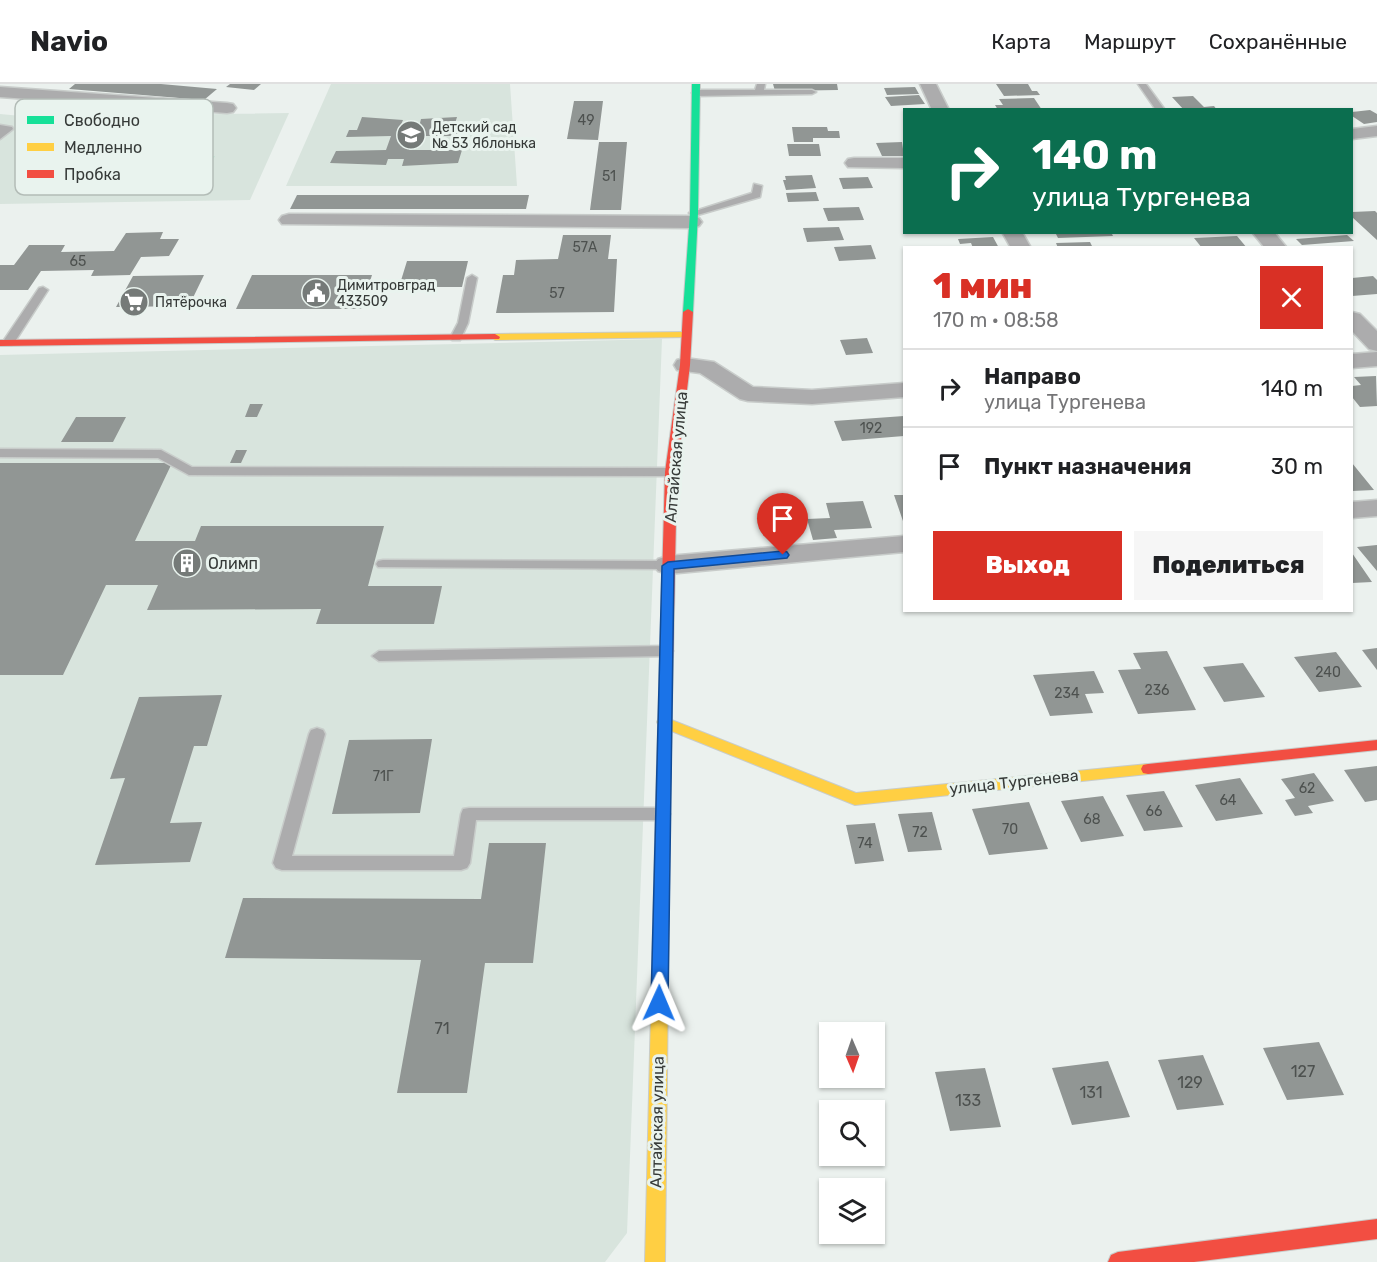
<!DOCTYPE html>
<html lang="ru">
<head>
<meta charset="utf-8">
<style>
	body { margin:0; font-family:Rubik,sans-serif; background:#f6f6f6; color:#202124; height:100vh; display:flex; flex-direction:column; font-size:22px; white-space:nowrap }
	* { box-sizing:border-box; margin:0 }
	p { font-size:20px; color:#757577 }
	.icon { flex:none; width:33px; height:33px; fill:none; stroke:currentColor; stroke-width:2; stroke-linecap:round; stroke-linejoin:round }
	.map { position:relative; flex:1; overflow:hidden }
	.side { position:absolute; left:903px; top:162px; width:450px; height:366px; display:flex; flex-direction:column; background:#fff; border-radius:0px; box-shadow:0 2px 4px #0004 }
	.side>* { flex:none }
	.hud { position:absolute; left:903px; top:24px; width:450px; height:126px; border-radius:0px; box-shadow:0 2px 4px #0004; background:#0b6e4f; color:#fff; overflow:hidden }
	.needle { width:39px; rotate:178deg }
	.tools { position:absolute; left:819px; top:938px; display:grid; gap:12px }
	.tools a { display:grid; place-items:center; width:66px; height:66px; border-radius:0px; background:#fff; box-shadow:0 2px 4px #0004; font-size:30px }
	.pin { position:absolute; display:grid; place-items:center; width:51px; height:51px; color:#fff; margin:-62px -26px; border-radius:50% 50% 50% 0; rotate:-45deg; box-shadow:0 0 6px #0007 }
	.pin .icon { rotate:45deg }
	.me { position:absolute; width:66px; margin:-33px; rotate:1deg; stroke-linejoin:round; filter:drop-shadow(0 0 4px #0008) }
	.turn { display:flex; align-items:center; gap:21px; height:126px; padding:0 30px; font-size:27px }
	.turn .icon { width:78px; height:78px; stroke-width:2.5 }
	.turn b { display:block; font-size:42px; line-height:51px }
	.round { display:grid; place-items:center; flex:none; width:63px; height:63px; border-radius:0px; background:#f6f6f6 }
	.head { display:flex; align-items:center; justify-content:space-between; height:102px; padding:0 30px }
	h1 { font-size:36px; font-weight:800; line-height:45px; color:#d93025 }
	.action { display:flex; gap:12px; margin-top:auto; padding:12px 30px }
	.action a { flex:1; height:69px; border-radius:0px; background:#d93025; color:#fff; font-size:24px; font-weight:800; line-height:69px; text-align:center }
	.action a+a { background:#f6f6f6; color:#202124 }
	ul { padding:0; list-style:none }
	li { display:flex; align-items:center; gap:18px; height:78px; padding:0 30px; border-top:2px solid #e0e0e0 }
	li div { flex:1 }
	li b { display:block; font-size:22px }
	li em { font-style:normal }
	header { display:flex; align-items:center; gap:36px; box-sizing:border-box; height:84px; padding:0 30px; background:#fff; border-bottom:2px solid #e0e0e0 }
	header strong { font-size:28px }
	nav { display:flex; gap:33px; margin-inline-start:auto; font-size:21px }
	.map>svg:first-child { display:block }
	.built { fill:#d8e4dd }
	.green { fill:#c0e1d2 }
	.building { fill:#919694 }
	.lines { fill:none; stroke-linecap:round; stroke-linejoin:round }
	.lane-casing { stroke:#c8ccca; stroke-width:3 }
	.street-casing { stroke:#c8ccca; stroke-width:3 }
	.fast-casing { stroke:#c8ccca; stroke-width:2 }
	.slow-casing { stroke:#c8ccca; stroke-width:2 }
	.jam-casing { stroke:#c8ccca; stroke-width:2 }
	.lane { fill:#acacad; fill-rule:evenodd }
	.street { fill:#acacad; fill-rule:evenodd }
	.fast { fill:#16e098; fill-rule:evenodd }
	.slow { fill:#ffcf43; fill-rule:evenodd }
	.jam { fill:#f24e42; fill-rule:evenodd }
	.route { fill:#1a73e8; stroke:#114b97; stroke-width:1.5 }
	.labels { text-anchor:middle; dominant-baseline:central; stroke-width:6; stroke-linejoin:round; paint-order:stroke }
	.number-label { font-size:14px; fill:#4d514f }
	.far-poi-label { font-size:14px; fill:#363a38; stroke:#e9f3ee; text-anchor:start }
	.street-label { font-size:16px; fill:#363a38; stroke:#e9f3ee }
	.poi-label { font-size:16px; fill:#363a38; stroke:#e9f3ee; text-anchor:start }
	.near-number-label { font-size:16px; fill:#4d514f }
	.key { fill:#e9f3ee; stroke:#b3bcb7; stroke-width:1.5 }
	.key-label { font-size:16px; fill:#363a38 }
</style>
</head>
<body>
<header>
<strong>Navio</strong>
<nav><a>Карта</a><a>Маршрут</a><a>Сохранённые</a></nav>
</header>
<div class="map">
<svg width="1377" height="1178" viewBox="0 0 1377 1178">
	<rect width="100%" height="100%" fill="#ebf1ee"/>
	<path class="built" d="M331,0H510L517,102H286Z
		M289,29L250,116L0,120V30L32,33Z
		M662,255L627,1149L605,1178H0V271Z"/>
	<path class="green" d="M74,71L215,72L193,107L45,106Z"/>
	<path class="building" d="M75,0H161L217,5L204,16L69,5Z
		M230,0H261L254,6L226,3Z
		M773,0H837L838,6L775,7Z
		M996,0H1028L1032,7H1037L1040,11L1004,12Z
		M915,3L919,10L887,11L884,4Z
		M919,11L925,20L891,22L885,13Z
		M1193,12L1204,23L1214,22L1217,26H1184L1172,13Z
		M1034,14L1042,26H998L995,21H1003L999,15Z
		M574,17H603L598,56L567,55Z
		M1370,26L1377,30V38L1364,40L1352,32V28Z
		M362,33L403,36L400,43H419L421,35L457,33L453,46L459,45L458,52H414L409,66H462L458,79L402,82L404,75H388L386,81L330,79L336,67L386,66L391,52L346,53L349,46H357Z
		M792,43H827L828,47H839L840,54H813V58H794Z
		M599,58H627L621,126H590Z
		M902,58L904,72H882L876,59Z
		M787,60H819L821,72H789Z
		M812,91L816,104L786,106L783,96H786L785,92Z
		M868,93L873,104L843,105L839,94Z
		M816,108L819,117L788,118L786,109Z
		M297,111H529L526,125H290Z
		M859,123L864,136L828,137L823,124Z
		M1375,127L1377,129V156L1352,133V128Z
		M839,143L844,156L807,158L803,144Z
		M163,148L160,155H179L169,172L141,173L130,191L91,192L94,186L41,187L28,206H0V181H14L29,161H65L61,168L114,167L126,149Z
		M1055,148H1111L1113,152L1058,154Z
		M563,151H611L608,175H617L614,228L496,229L503,191H514L516,176L558,175Z
		M1347,151L1354,157L1302,161L1296,155Z
		M1237,152L1247,164H1202L1194,154Z
		M993,153L999,164H973L971,159L960,160L958,155Z
		M1090,158L1093,164H1058L1056,159Z
		M871,161L876,175L839,177L834,163Z
		M407,177H468L462,203H399Z
		M204,191L189,222L116,223L133,192Z
		M252,191H372L361,225H236Z
		M1373,192L1377,196V210L1352,212V194Z
		M867,254L873,269L846,271L840,256Z
		M1376,292L1377,322L1360,323L1352,313V302L1361,301L1354,293Z
		M250,320H263L257,333H245Z
		M904,332V352L842,357L834,337Z
		M76,333H126L113,358H61Z
		M236,366H247L241,379H230Z
		M0,379H172L135,457H195L201,442H384L368,502H442L434,540H316L321,525L147,526L158,501H106L63,591H0Z
		M1352,379L1374,406L1352,407Z
		M894,411H904V440Z
		M863,417L872,444L834,446L837,454L813,456L807,435L830,434L826,419Z
		M1377,461V487L1357,463Z
		M1352,469L1372,498L1352,499Z
		M1377,564V586L1362,566Z
		M1167,567L1196,626L1138,630L1118,586L1141,585L1133,569Z
		M1336,568L1362,603L1319,608L1294,573Z
		M1243,579L1265,613L1224,618L1203,583Z
		M1094,587L1104,609L1085,610L1093,629L1050,632L1033,591Z
		M222,611L207,662H194L170,739L202,738L190,778L95,781L125,694L110,695L139,613Z
		M432,655L420,729L332,730L349,656Z
		M1377,682V716L1365,718L1344,686Z
		M1314,689L1334,717L1308,722L1313,729L1295,732L1285,716L1295,714L1281,695Z
		M1240,694L1263,730L1216,737L1195,701Z
		M1164,707L1183,743L1144,747L1126,711Z
		M1103,712L1124,752L1081,758L1061,717Z
		M1029,718L1048,765L989,771L972,725Z
		M932,728L942,766L908,768L898,730Z
		M875,739L884,777L855,780L846,741Z
		M489,759H546L533,879H485L467,1009H397L421,876L225,874L243,814L481,815Z
		M1319,958L1344,1011L1287,1016L1263,964Z
		M1203,971L1224,1021L1177,1026L1158,976Z
		M1108,977L1130,1033L1072,1041L1052,984Z
		M985,984L1001,1043L950,1047L935,988Z"/>
	<g class="lines">
		<g class="lane-casing">
			<path id="lane" d="M757,0H765L764,6H812L816,8L812,10L696,12L692,9L696,6H755Z
				M1138,0H1146L1165,26H1156Z
				M0,41L12,43L13,45L0,55Z
				M754,100L762,102L760,113L694,132L689,129L752,109Z
				M472,191L477,194L468,239L460,256H452L450,254L458,239L467,194Z
				M43,203L48,206L14,259L12,261H4L2,259L39,204Z
				M0,365L161,366L192,383L671,384L677,388L671,392L189,391L158,374L0,373Z
				M383,476L668,477L675,481L668,485L378,483L376,480L378,477Z
				M666,562L673,567L666,572L379,577L372,572L379,567Z
				M317,644L323,646L325,650L292,772H454L461,730L463,725L469,724H662L668,725L670,730L668,735L662,736H476L470,779L467,784L461,786H282L276,784L273,779L309,650L311,646Z"/>
		</g>
		<g class="street-casing">
			<path id="street" d="M920,0H936L949,26H932Z
				M0,3L227,19L233,20L236,24L233,28L227,29L0,13Z
				M1377,42V52L1352,55V45Z
				M854,74H904V84L848,83L845,79L848,75Z
				M289,130L692,132L699,134L702,138L699,142L692,144L282,140L279,136L282,132Z
				M1002,148H1022L1031,164H1011Z
				M1252,148H1274L1287,164H1265Z
				M1352,228L1360,230L1377,247V267L1369,265L1352,247Z
				M1377,268V282L1352,284V270Z
				M685,274L714,278L753,303L812,306L904,299V313L812,320L748,317L740,315L700,289L677,286L674,281L677,276Z
				M1377,416V432L1352,434V418Z
				M904,452V468L668,490L658,487L654,481L658,475L668,472Z"/>
		</g>
		<g class="fast-casing">
			<path id="fast" d="M692,0H700L698,129L693,228L688,231L683,228L690,129Z"/>
		</g>
		<g class="slow-casing">
			<path id="slow" d="M686,248L690,249V253L495,256L490,253L495,250Z
				M664,633L856,709L1148,680L1153,681L1155,685L1153,689L1148,690L855,721L659,642L657,638L659,634Z
				M663,710L668,712L670,716L665,1178H645L656,716L658,712Z"/>
		</g>
		<g class="jam-casing">
			<path id="jam" d="M688,225L693,228L690,281L677,388L670,716L668,720H658L656,716L665,388L680,281L683,228Z
				M495,250L500,253L499,255L0,262V256Z
				M1377,656V666L1148,690L1143,689L1141,685L1143,681L1148,680Z
				M1377,1135V1155L1194,1178H1108L1111,1171L1118,1168Z"/>
		</g>
		<use href="#lane" class="lane"/>
		<use href="#street" class="street"/>
		<use href="#fast" class="fast"/>
		<use href="#slow" class="slow"/>
		<use href="#jam" class="jam"/>
	</g>
	<path class="route" d="M783,467L787,468L789,471L787,474L674,485L668,919L665,924L659,926L653,924L651,919L662,482L668,478Z"/>
	<defs>
		<g id="school-disc" transform="scale(1.5)"><circle r="9.5" fill="#757a78" stroke="#e9f3ee"/><path d="M0-5L7-2L0 1L-7-2ZM-4 1L0 2.5L4 1V4Q0 6-4 4Z" fill="#fff"/></g>
		<g id="civic-disc" transform="scale(1.5)"><circle r="9.5" fill="#757a78" stroke="#e9f3ee"/><path d="M-.6-6.5H3V-4.5H.6V-3L4-1V1h2V6H-6V1h2V-1L-.6-3ZM-1.2 2.5V6h2.4V2.5Z" fill="#fff"/></g>
		<g id="supermarket-disc" transform="scale(1.5)"><circle r="9.5" fill="#757a78" stroke="#e9f3ee"/><path d="M-6-5.5h2.5l.6 2H6L4.5 2H-2.5L-4.4-4H-6ZM-1.5 3.2a1.3 1.3 0 1 0 .1 0ZM3 3.2a1.3 1.3 0 1 0 .1 0Z" fill="#fff"/></g>
		<g id="building-disc" transform="scale(1.5)"><circle r="9.5" fill="#757a78" stroke="#e9f3ee"/><path d="M-4-6H4V6H1V3H-1V6H-4ZM-2.5-4.3h1.7v1.8h-1.7ZM.8-4.3h1.7v1.8H.8ZM-2.5-1h1.7V.8h-1.7ZM.8-1h1.7V.8H.8Z" fill="#fff"/></g>
	</defs>
	<g fill-rule="evenodd">
		<use href="#school-disc" x="411" y="51"/>
		<use href="#civic-disc" x="316" y="209"/>
		<use href="#supermarket-disc" x="134" y="218"/>
		<use href="#building-disc" x="187" y="479"/>
	</g>
	<g class="labels">
		<g class="number-label">
			<text x="586" y="36">49</text>
			<text x="609" y="92">51</text>
			<text x="585" y="163">57А</text>
			<text x="78" y="177">65</text>
			<text x="557" y="209">57</text>
			<text x="871" y="344">192</text>
			<text x="1328" y="588">240</text>
			<text x="1157" y="606">236</text>
			<text x="1067" y="609">234</text>
			<text x="383" y="692">71Г</text>
			<text x="1307" y="704">62</text>
			<text x="1228" y="716">64</text>
			<text x="1154" y="727">66</text>
			<text x="1092" y="735">68</text>
			<text x="1010" y="745">70</text>
			<text x="920" y="748">72</text>
			<text x="865" y="759">74</text>
		</g>
		<g class="far-poi-label">
			<text x="432" y="43">Детский сад<tspan x="432" dy="16">№ 53 Яблонька</tspan></text>
			<text x="337" y="201">Димитровград<tspan x="337" dy="16">433509</tspan></text>
			<text x="155" y="218">Пятёрочка</text>
		</g>
		<g class="street-label">
			<text transform="translate(676 373) rotate(-85)">Алтайская улица</text>
			<text transform="translate(1014 698) rotate(-6)">улица Тургенева</text>
			<text transform="translate(657 1038) rotate(-89)">Алтайская улица</text>
		</g>
		<g class="poi-label">
			<text x="208" y="479">Олимп</text>
		</g>
		<g class="near-number-label">
			<text x="442" y="944">71</text>
			<text x="1303" y="987">127</text>
			<text x="1190" y="998">129</text>
			<text x="1091" y="1008">131</text>
			<text x="968" y="1016">133</text>
		</g>
	</g>
	<rect x="15" y="15" width="198" height="96" rx="9" class="key"/>
	<rect x="27" y="32" width="27" height="8" fill="#16e098"/>
	<rect x="27" y="59" width="27" height="8" fill="#ffcf43"/>
	<rect x="27" y="86" width="27" height="8" fill="#f24e42"/>
	<g class="key-label">
		<text x="64" y="42">Свободно</text>
		<text x="64" y="69">Медленно</text>
		<text x="64" y="96">Пробка</text>
	</g>
</svg>
<div class="tools">
<a><svg class="needle" viewBox="-14 -14 28 28"><path d="M0-13l5 13h-10z" fill="#e53935"/><path d="M0 13l5-13h-10z" fill="#757577"/></svg></a>
<a><svg class="icon" aria-label="search" viewBox="0 0 24 24"><circle cx="10" cy="10" r="6"/><path d="M15 15l6 6"/></svg></a>
<a><svg class="icon" aria-label="layers" viewBox="0 0 24 24"><path d="M12 4l9 5-9 5-9-5zM3 14l9 5 9-5"/></svg></a>
</div>
<div class="pin" style="left:783px;top:471px;background:#d93025"><svg class="icon" aria-label="arrive" viewBox="0 0 24 24"><path d="M6 21V4h12l-3 4 3 4H6"/></svg></div>
<svg class="me" style="left:659px;top:919px" viewBox="-20 -20 40 40"><path d="M0-17L14 15 0 8-14 15z" fill="#1a73e8" stroke="#fff" stroke-width="4"/></svg>
<div class="hud">
<div class="turn"><svg class="icon" aria-label="right" viewBox="0 0 24 24"><path d="M7 20v-9h11M14 6l5 5-5 5"/></svg><div><b>140 m</b>улица Тургенева</div></div>
</div>
<section class="side">
<div class="head"><div><h1>1 мин</h1><p>170 m · 08:58</p></div><a class="round" style="background:#d93025;color:#fff"><svg class="icon" aria-label="close" viewBox="0 0 24 24"><path d="M6 6l12 12M18 6L6 18"/></svg></a></div>
<ul>
<li><svg class="icon" aria-label="right" viewBox="0 0 24 24"><path d="M7 20v-9h11M14 6l5 5-5 5"/></svg><div><b>Направо</b><p>улица Тургенева</p></div><em>140 m</em></li>
<li><svg class="icon" aria-label="arrive" viewBox="0 0 24 24"><path d="M6 21V4h12l-3 4 3 4H6"/></svg><div><b>Пункт назначения</b></div><em>30 m</em></li>
</ul>
<div class="action"><a>Выход</a><a>Поделиться</a></div>
</section>
</div>
</body>
</html>
